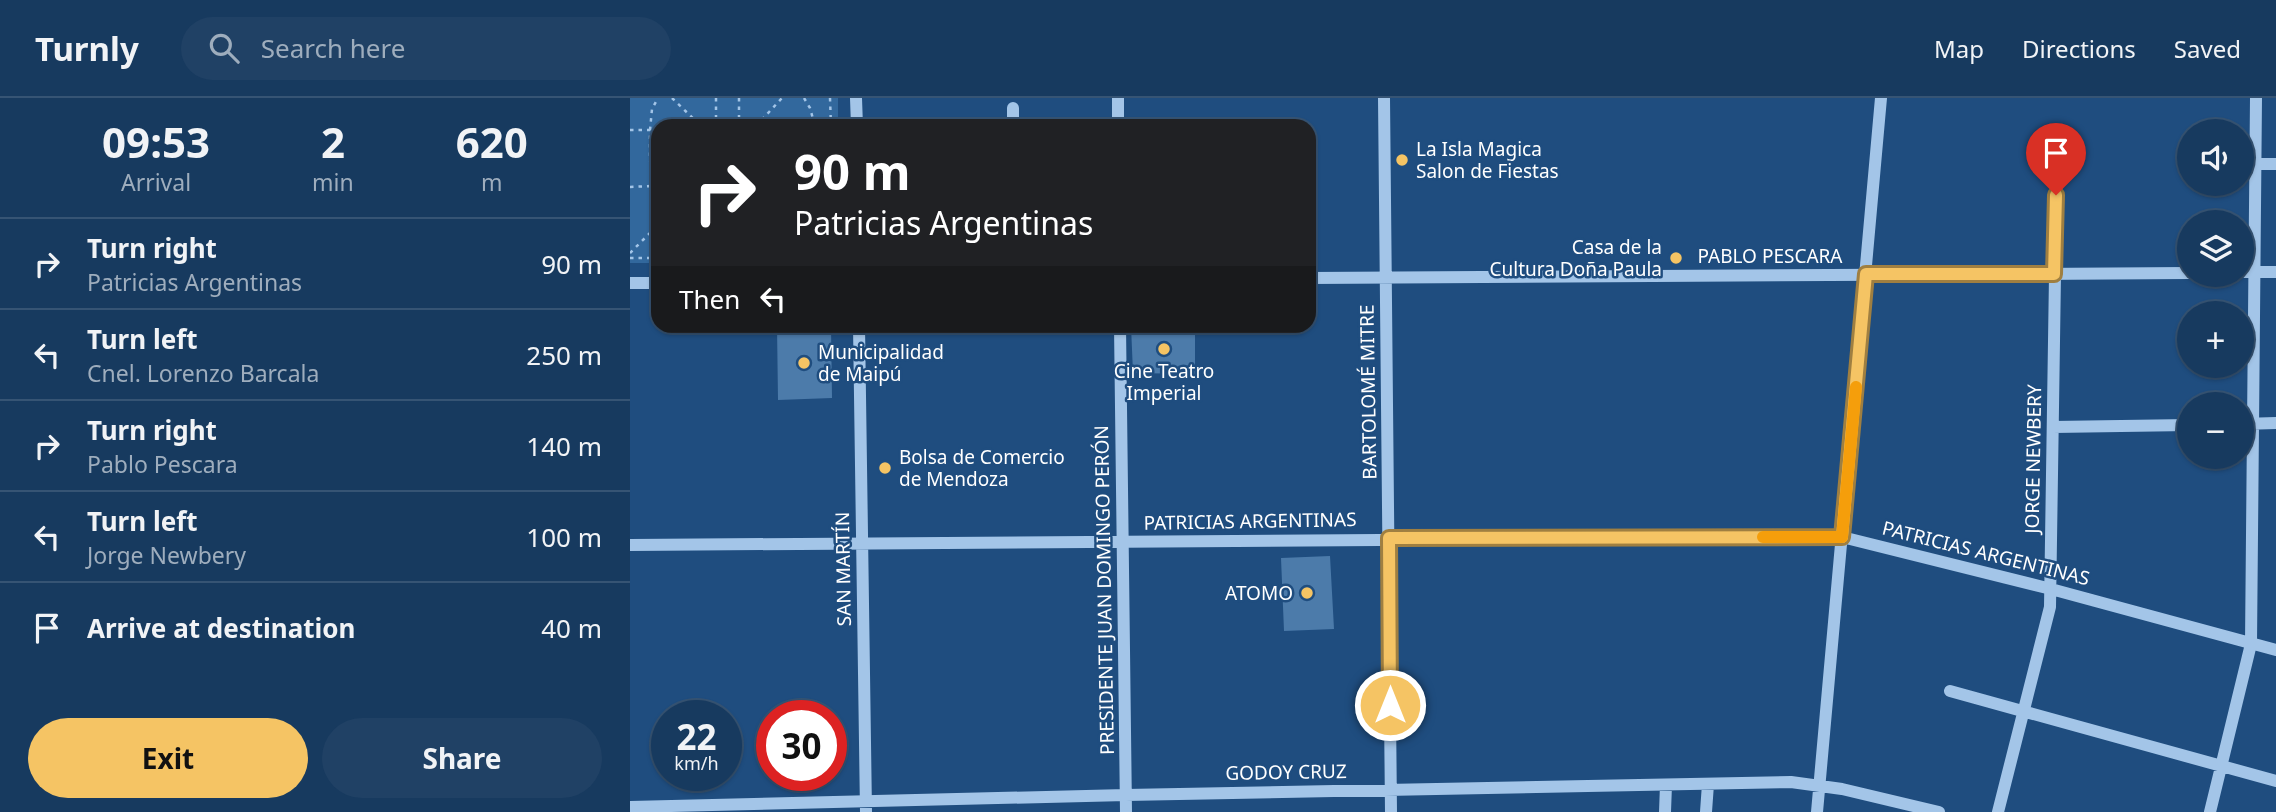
<!DOCTYPE html>
<html lang="en">
<head>
<meta charset="utf-8">
<style>
	body { margin:0; font-family:"Noto Sans",sans-serif; background:#204165; color:#f1f3f6; height:100vh; display:flex; flex-direction:column; font-size:26px; white-space:nowrap }
	* { box-sizing:border-box; margin:0 }
	p { font-size:23px; color:#9eadbd }
	.icon { flex:none; width:38px; height:38px; fill:none; stroke:currentColor; stroke-width:2; stroke-linecap:round; stroke-linejoin:round }
	.map { position:relative; flex:1; overflow:hidden }
	.details { display:flex; flex-direction:column; background:#173a5f; width:630px }
	.details>* { flex:none }
	.guide { position:absolute; left:21px; top:21px; width:665px; height:214px; border-radius:21px; box-shadow:0 2px 5px #0004,0 0 0 2px #365474; background:#202124; color:#fff; overflow:hidden }
	.fabs { position:absolute; left:1547px; top:21px; display:grid; gap:14px }
	.fabs a { display:grid; place-items:center; width:77px; height:77px; border-radius:50%; background:#173a5f; box-shadow:0 2px 5px #0004,0 0 0 2px #365474; font-size:35px }
	.speed { position:absolute; left:21px; top:602px; display:flex; gap:14px; font-size:35px; font-weight:700; text-align:center }
	.speed>* { display:grid; place-content:center; width:91px; height:91px; border-radius:50%; background:#173a5f; box-shadow:0 2px 5px #0004,0 0 0 2px #365474; line-height:1 }
	.speed small { font-size:18px; font-weight:400 }
	.speed .limit { border:10px solid #d22; background:#fff; color:#111 }
	.pin { position:absolute; display:grid; place-items:center; width:60px; height:60px; color:#fff; margin:-72px -30px; border-radius:50% 50% 50% 0; rotate:-45deg; box-shadow:0 0 7px #0007 }
	.pin .icon { rotate:45deg }
	.me { position:absolute; width:77px; margin:-38px; rotate:0deg; stroke-linejoin:round; filter:drop-shadow(0 0 5px #0008) }
	.turn { display:flex; align-items:center; gap:24px; height:147px; padding:0 28px; font-size:32px }
	.turn .icon { width:91px; height:91px; stroke-width:2.5 }
	.turn b { display:block; font-size:49px; line-height:60px }
	.then { display:flex; align-items:center; height:66px; padding:0 28px; background:#0003; gap:14px; font-size:26px }
	.eta { display:flex; justify-content:space-evenly; align-items:center; height:119px; text-align:center }
	.eta b { font-size:42px; font-weight:700; line-height:49px }
	.primary-button { display:flex; gap:14px; margin-top:auto; padding:14px 28px }
	.primary-button a { flex:1; height:80px; border-radius:42px; background:#f5c464; color:#111; font-size:28px; font-weight:700; line-height:80px; text-align:center }
	.primary-button a+a { background:#204165; color:#f1f3f6 }
	ul { padding:0; list-style:none }
	li { display:flex; align-items:center; gap:21px; height:91px; padding:0 28px; border-top:2px solid #365474 }
	li div { flex:1 }
	li b { display:block; font-size:26px }
	li em { font-style:normal }
	header { display:flex; align-items:center; gap:42px; box-sizing:border-box; height:98px; padding:0 35px; background:#173a5f; border-bottom:2px solid #365474 }
	header strong { font-size:33px }
	nav { display:flex; gap:38px; margin-inline-start:auto; font-size:24px }
	.search { width:490px; height:63px; background:#204165; display:flex; align-items:center; gap:18px; box-sizing:border-box; padding:0 24px; border-radius:38px; color:#9eadbd; font-size:26px }
	main { display:flex; flex:1; min-height:0 }
	.map>svg:first-child { display:block }
	.green { fill:#32689d }
	.building { fill:#4c7baa }
	.lines { fill:none; stroke-linecap:round; stroke-linejoin:round }
	.path { stroke:#a3c5e8; stroke-width:2.5; stroke-dasharray:3.5 5; stroke-linecap:butt }
	.minor { stroke:#a3c5e8; stroke-width:12 }
	.route-casing { stroke:#9f7f41; stroke-width:18 }
	.route { stroke:#f5c464; stroke-width:12 }
	.slow { stroke:#f59e0b; stroke-width:12 }
	.poi-dot { fill:#f5c464; stroke:#1f4d7f; stroke-width:2.5 }
	.labels { text-anchor:middle; dominant-baseline:central; stroke-width:5; stroke-linejoin:round; paint-order:stroke }
	.poi-label { font-size:19px; fill:#fff; stroke:#1f4d7f; text-anchor:start }
	.street-label { font-size:19px; fill:#fff; stroke:#1f4d7f }
</style>
</head>
<body>
<header>
<strong>Turnly</strong>
<div class="search"><svg class="icon" aria-label="search" viewBox="0 0 24 24"><circle cx="10" cy="10" r="6"/><path d="M15 15l6 6"/></svg>Search here</div>
<nav><a>Map</a><a>Directions</a><a>Saved</a></nav>
</header>
<main>
<section class="details">
<div class="eta">
<div><b>09:53</b><p>Arrival</p></div>
<div><b>2</b><p>min</p></div>
<div><b>620</b><p>m</p></div>
</div>
<ul>
<li><svg class="icon" aria-label="right" viewBox="0 0 24 24"><path d="M7 20v-9h11M14 6l5 5-5 5"/></svg><div><b>Turn right</b><p>Patricias Argentinas</p></div><em>90 m</em></li>
<li><svg class="icon" aria-label="left" viewBox="0 0 24 24"><path d="M17 20v-9H6M10 6l-5 5 5 5"/></svg><div><b>Turn left</b><p>Cnel. Lorenzo Barcala</p></div><em>250 m</em></li>
<li><svg class="icon" aria-label="right" viewBox="0 0 24 24"><path d="M7 20v-9h11M14 6l5 5-5 5"/></svg><div><b>Turn right</b><p>Pablo Pescara</p></div><em>140 m</em></li>
<li><svg class="icon" aria-label="left" viewBox="0 0 24 24"><path d="M17 20v-9H6M10 6l-5 5 5 5"/></svg><div><b>Turn left</b><p>Jorge Newbery</p></div><em>100 m</em></li>
<li><svg class="icon" aria-label="arrive" viewBox="0 0 24 24"><path d="M6 21V4h12l-3 4 3 4H6"/></svg><div><b>Arrive at destination</b></div><em>40 m</em></li>
</ul>
<div class="primary-button"><a>Exit</a><a>Share</a></div>
</section>
<div class="map">
<svg width="1646" height="714" viewBox="0 0 1646 714">
	<rect width="100%" height="100%" fill="#1f4d7f"/>
	<path class="green" d="M0,0H208V28H28V165H0Z"/>
	<path class="building" d="M147,228H158V229L201,228L202,300L148,302Z
		M501,228H565V276L503,275Z
		M700,458L704,531L654,533L651,460Z"/>
	<g class="lines">
		<path class="path" d="M42,0L71,28
			M86,0V28
			M109,0V28
			M174,0L180,10L185,28
			M200,0L201,28
			M126,28L152,0
			M0,32H20V57H28
			M20,32L22,11L28,0
			M21,88L24,105L28,110
			M0,89L21,88L20,57
			M0,155L28,127
			M0,160H28"/>
		<path class="minor" d="M226,0L227,28
			M488,0V28
			M754,0L761,714
			M383,10V28
			M1626,66H1646
			M1612,174H1646
			M679,180L1559,175
			M0,185H28
			M229,228L236,714
			M490,228L496,714
			M1612,326L1646,325
			M1423,329L1559,327
			M0,447L1212,439L1421,491L1646,552
			M1320,593L1646,683
			M0,709L496,697L1161,684L1212,691L1309,714
			M1035,714L1036,687
			M1076,714L1078,686
			M1187,714L1251,0
			M1368,714L1420,509L1427,44
			M1580,714L1621,546L1626,0"/>
	</g>
	<g class="lines">
		<g class="route-casing">
			<path id="route" d="M760,607L759,440L1212,439L1236,176H1424L1426,97"/>
		</g>
		<use href="#route" class="route"/>
		<path class="slow" d="M1133,439H1212L1226,289"/>
	</g>
	<g class="poi-dot">
		<circle cx="772" cy="62" r="7"/>
		<circle cx="1046" cy="160" r="7"/>
		<circle cx="534" cy="251" r="7"/>
		<circle cx="174" cy="265" r="7"/>
		<circle cx="255" cy="370" r="7"/>
		<circle cx="677" cy="495" r="7"/>
	</g>
	<g class="labels">
		<g class="poi-label">
			<text x="786" y="51">La Isla Magica<tspan x="786" dy="22">Salon de Fiestas</tspan></text>
			<text x="1032" y="149" text-anchor="end">Casa de la<tspan x="1032" dy="22">Cultura Doña Paula</tspan></text>
			<text x="188" y="254">Municipalidad<tspan x="188" dy="22">de Maipú</tspan></text>
			<text x="534" y="273" text-anchor="middle">Cine Teatro<tspan x="534" dy="22">Imperial</tspan></text>
			<text x="269" y="359">Bolsa de Comercio<tspan x="269" dy="22">de Mendoza</tspan></text>
			<text x="663" y="495" text-anchor="end">ATOMO</text>
		</g>
		<g class="street-label">
			<text x="1140" y="158">PABLO PESCARA</text>
			<text transform="translate(738 294) rotate(-91)">BARTOLOMÉ MITRE</text>
			<text transform="translate(1403 361) rotate(-89)">JORGE NEWBERY</text>
			<text transform="translate(620 423) rotate(-1)">PATRICIAS ARGENTINAS</text>
			<text transform="translate(1356 455) rotate(14)">PATRICIAS ARGENTINAS</text>
			<text transform="translate(213 471) rotate(-91)">SAN MARTÍN</text>
			<text transform="translate(474 492) rotate(-91)">PRESIDENTE JUAN DOMINGO PERÓN</text>
			<text transform="translate(656 674) rotate(-1)">GODOY CRUZ</text>
		</g>
	</g>
</svg>
<div class="fabs">
<a><svg class="icon" aria-label="sound" viewBox="0 0 24 24"><path d="M4 9h4l5-4v14l-5-4H4zM17 9q2 3 0 6"/></svg></a>
<a><svg class="icon" aria-label="layers" viewBox="0 0 24 24"><path d="M12 4l9 5-9 5-9-5zM3 14l9 5 9-5"/></svg></a>
<a>+</a>
<a>−</a>
</div>
<div class="speed"><div>22<small>km/h</small></div><div class="limit">30</div></div>
<div class="pin" style="left:1426px;top:97px;background:#d93025"><svg class="icon" aria-label="arrive" viewBox="0 0 24 24"><path d="M6 21V4h12l-3 4 3 4H6"/></svg></div>
<svg class="me" style="left:760px;top:607px" viewBox="-20 -20 40 40"><circle r="17" fill="#f5c464" stroke="#fff" stroke-width="3"/><path d="M0-11L8 9 0 5-8 9z" fill="#fff"/></svg>
<div class="guide">
<div class="turn"><svg class="icon" aria-label="right" viewBox="0 0 24 24"><path d="M7 20v-9h11M14 6l5 5-5 5"/></svg><div><b>90 m</b>Patricias Argentinas</div></div>
<div class="then">Then<svg class="icon" aria-label="left" viewBox="0 0 24 24"><path d="M17 20v-9H6M10 6l-5 5 5 5"/></svg></div>
</div>
</div>
</main>
</body>
</html>
